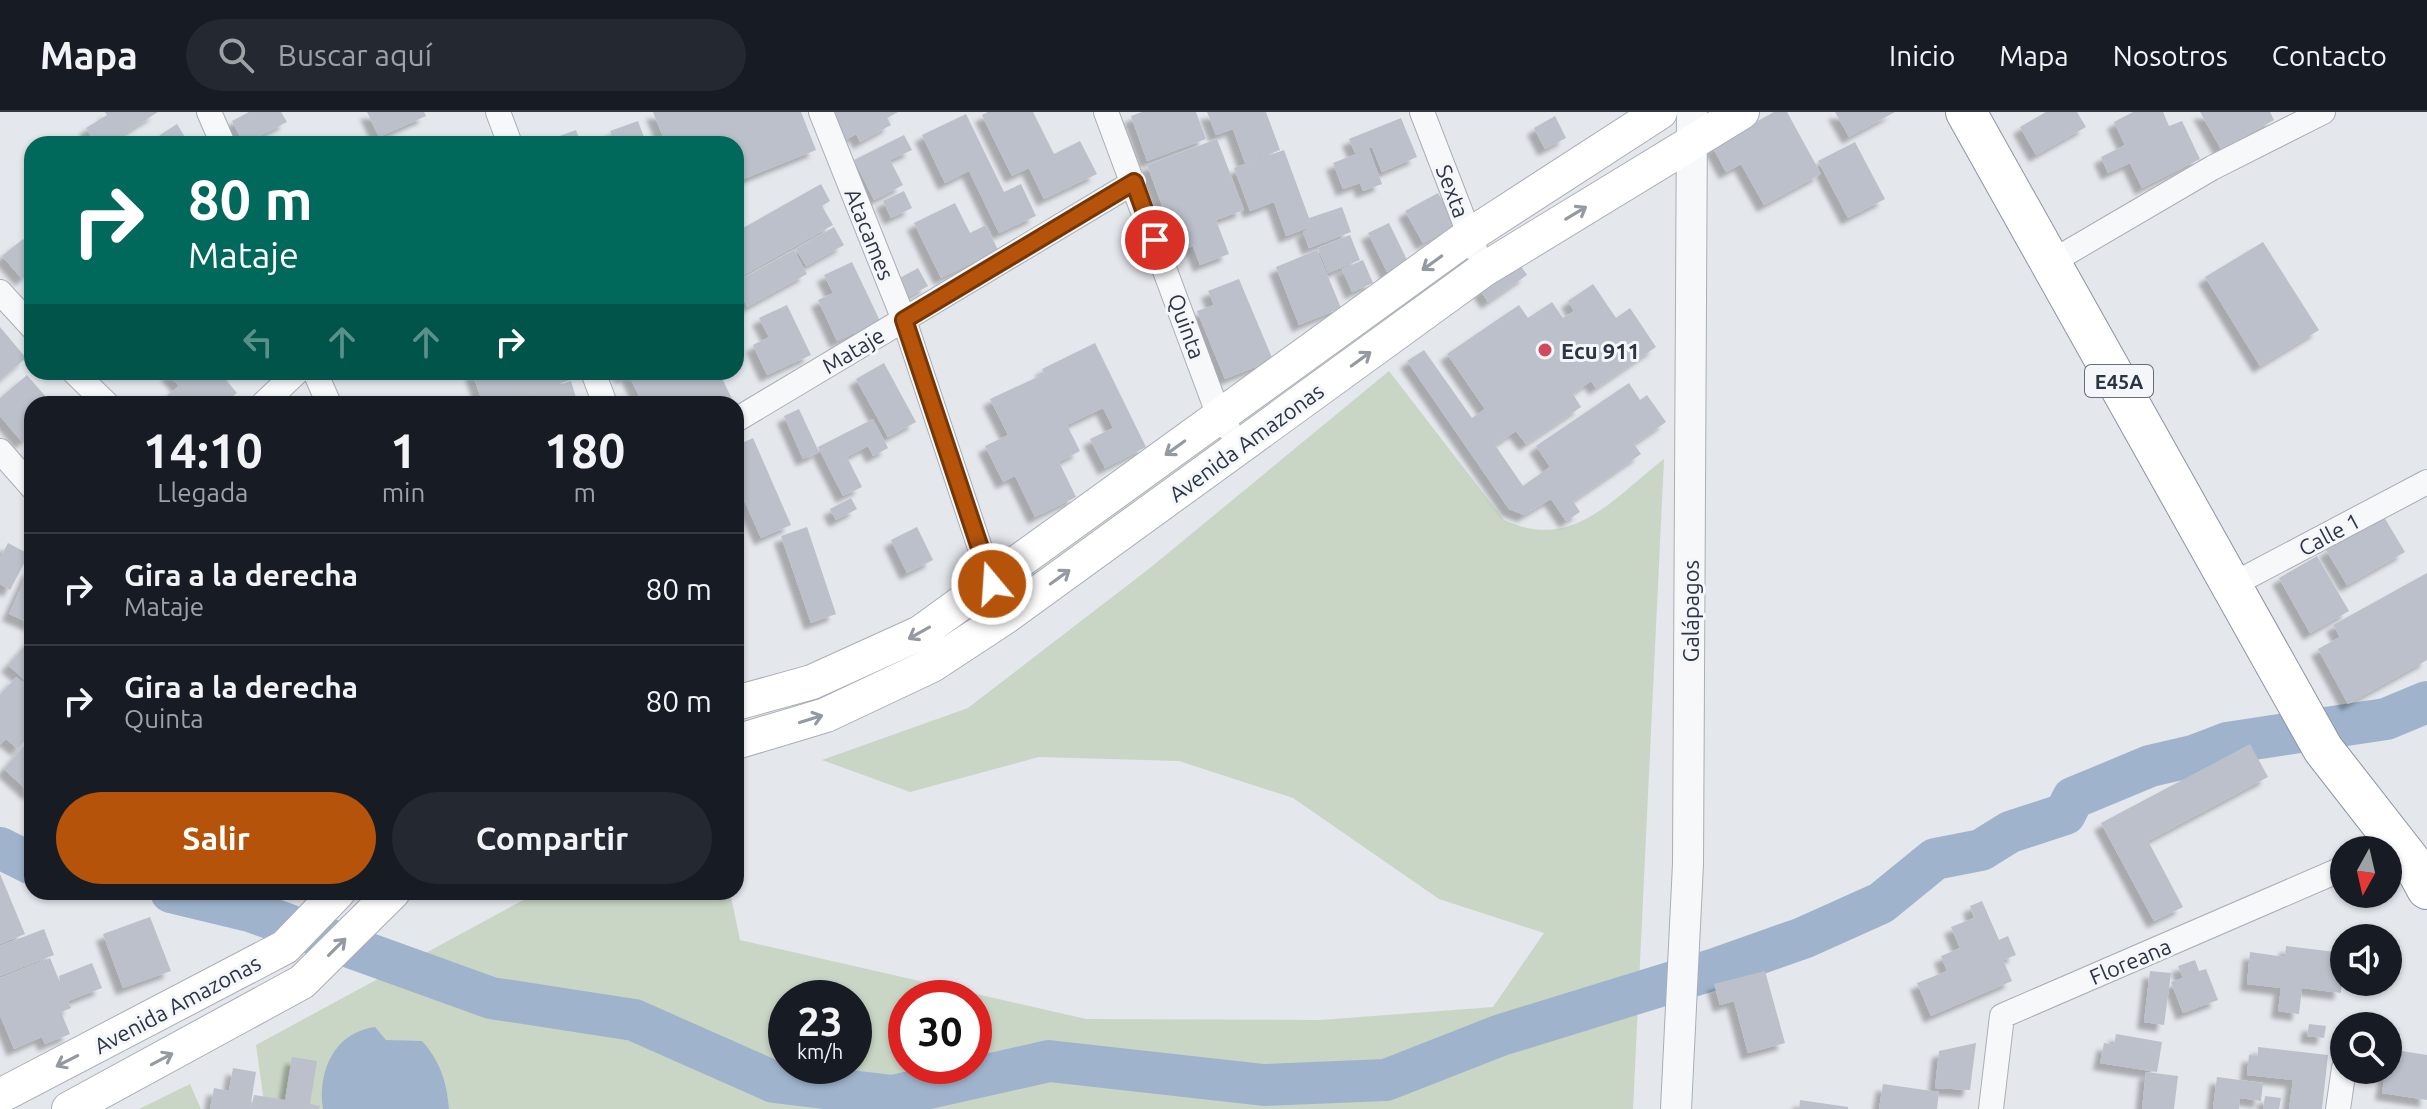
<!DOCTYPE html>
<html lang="es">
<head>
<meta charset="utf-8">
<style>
	body { margin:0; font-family:Ubuntu,sans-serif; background:#242831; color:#f1f3f6; height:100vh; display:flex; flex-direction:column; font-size:30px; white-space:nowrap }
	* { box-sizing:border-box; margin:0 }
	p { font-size:26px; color:#9ea1a6 }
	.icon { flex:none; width:44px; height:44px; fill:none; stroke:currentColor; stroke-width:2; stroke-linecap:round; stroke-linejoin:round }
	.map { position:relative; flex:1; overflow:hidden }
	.drawer { position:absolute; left:24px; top:284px; width:720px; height:504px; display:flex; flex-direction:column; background:#171b24; border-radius:24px; box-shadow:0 2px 6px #0004 }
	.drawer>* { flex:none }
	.banner { position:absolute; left:24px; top:24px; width:720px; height:244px; border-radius:24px; box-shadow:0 2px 6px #0004; background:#00695c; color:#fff; overflow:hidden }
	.needle { width:52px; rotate:188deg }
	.controls { position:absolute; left:2330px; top:724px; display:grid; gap:16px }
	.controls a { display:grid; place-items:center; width:72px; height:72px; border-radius:50%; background:#171b24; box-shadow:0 2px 6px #0004; font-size:40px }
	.speed { position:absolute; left:768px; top:868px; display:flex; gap:16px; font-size:40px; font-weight:700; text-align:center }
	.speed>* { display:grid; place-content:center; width:104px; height:104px; border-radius:50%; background:#171b24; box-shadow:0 2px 6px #0004; line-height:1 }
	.speed small { font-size:20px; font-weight:400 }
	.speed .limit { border:12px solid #d22; background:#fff; color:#111 }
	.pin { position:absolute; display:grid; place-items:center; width:68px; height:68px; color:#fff; margin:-34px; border:4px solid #fff; border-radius:50%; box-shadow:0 2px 8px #0007 }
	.me { position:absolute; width:88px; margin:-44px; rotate:342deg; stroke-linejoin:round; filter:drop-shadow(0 0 6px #0008) }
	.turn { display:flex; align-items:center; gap:28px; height:168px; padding:0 32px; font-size:36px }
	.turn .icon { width:104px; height:104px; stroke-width:2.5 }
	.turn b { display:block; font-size:56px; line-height:68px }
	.lanes { display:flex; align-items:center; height:76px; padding:0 32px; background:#0003; justify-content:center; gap:40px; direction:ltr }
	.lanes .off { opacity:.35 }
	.eta { display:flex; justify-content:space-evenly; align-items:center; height:136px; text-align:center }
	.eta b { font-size:48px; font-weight:600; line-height:56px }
	.button { display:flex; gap:16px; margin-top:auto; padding:16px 32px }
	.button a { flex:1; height:92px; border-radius:48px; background:#b45309; color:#fff; font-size:32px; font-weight:600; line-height:92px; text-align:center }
	.button a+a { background:#242831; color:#f1f3f6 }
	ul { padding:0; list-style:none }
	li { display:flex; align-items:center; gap:24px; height:112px; padding:0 32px; border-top:2px solid #363941 }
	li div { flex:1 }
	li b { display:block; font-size:30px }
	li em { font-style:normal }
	header { display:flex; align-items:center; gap:48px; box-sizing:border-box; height:112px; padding:0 40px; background:#171b24; border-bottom:2px solid #363941 }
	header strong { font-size:38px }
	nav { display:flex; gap:44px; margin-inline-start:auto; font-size:28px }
	.search { width:560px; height:72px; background:#242831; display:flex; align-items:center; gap:20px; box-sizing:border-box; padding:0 28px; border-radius:44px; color:#9ea1a6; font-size:30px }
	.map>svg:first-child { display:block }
	.green { fill:#c9d6c5; fill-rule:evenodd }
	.water { fill:#9fb4cc }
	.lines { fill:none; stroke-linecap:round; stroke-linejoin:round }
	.river { stroke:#9fb4cc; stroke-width:42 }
	.building { fill:#bbc0ca; filter:url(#shadow) }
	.minor-casing { stroke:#a9aeb7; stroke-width:26 }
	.tertiary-casing { stroke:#a9aeb7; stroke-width:32 }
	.secondary-casing { stroke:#a9aeb7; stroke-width:36 }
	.trunk-casing { stroke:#8b94a3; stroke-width:42 }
	.minor { stroke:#f7f8fa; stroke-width:24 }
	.tertiary { stroke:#f7f8fa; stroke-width:30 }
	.secondary { stroke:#fff; stroke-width:34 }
	.trunk { stroke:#fff; stroke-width:40 }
	.oneway { stroke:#959aa2 }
	.route-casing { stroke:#753606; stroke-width:20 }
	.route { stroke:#b45309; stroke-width:14 }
	.poi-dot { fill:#d1495b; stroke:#f4f6f9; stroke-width:3 }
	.labels { text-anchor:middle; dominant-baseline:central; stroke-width:6; stroke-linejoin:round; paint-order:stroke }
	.shield { fill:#f4f6f9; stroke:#676e7b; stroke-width:2 }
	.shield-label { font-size:20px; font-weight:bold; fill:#2b3445 }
	.street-label { font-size:22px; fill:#2b3445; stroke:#f4f6f9 }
	.poi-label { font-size:22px; font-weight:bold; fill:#2b3445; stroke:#f4f6f9; text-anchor:start }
</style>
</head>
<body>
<header>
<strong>Mapa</strong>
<div class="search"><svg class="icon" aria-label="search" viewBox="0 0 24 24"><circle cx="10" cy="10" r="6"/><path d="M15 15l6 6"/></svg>Buscar aquí</div>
<nav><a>Inicio</a><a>Mapa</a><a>Nosotros</a><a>Contacto</a></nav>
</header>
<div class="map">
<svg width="2427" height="997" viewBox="0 0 2427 997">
	<defs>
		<filter id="shadow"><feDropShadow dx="-7" dy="7" stdDeviation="2" flood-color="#0004"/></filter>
	</defs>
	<rect width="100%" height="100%" fill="#e4e7ec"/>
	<path class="green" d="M1389,259L1504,408C1573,440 1612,387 1664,347L1633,997H265L256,933L538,780H730L740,828L1086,907L1320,908L1493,895L1544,821L1439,787L1293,686L1179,649L1039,645L910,680L822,648L968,596L1150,456ZM786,886H854V954H786ZM906,886H974V954H906Z
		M190,972L201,997H139Z"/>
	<path class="water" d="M375,915L386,928L422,929C440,949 447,970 449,997H323C317,959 335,920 375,915Z"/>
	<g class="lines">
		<path class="river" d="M0,736L32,752
			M171,780L250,799L491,886L634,908L774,970L893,984L1049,949L1264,973L1386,968L1501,923L1715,857L1803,826L1881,791L1935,747L1981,738L2010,720L2065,702L2073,686L2150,654L2193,644L2227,631L2386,607L2427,590"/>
	</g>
	<path class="building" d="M105,0H158L108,32H96L86,16L107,3Z
		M249,0H281L287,10L244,32L232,9Z
		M367,0H424L426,4L379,25Z
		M653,0H801L816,38L736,70V32H666Z
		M836,0H898L887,6L891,13L860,30L856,22L844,29L831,3Z
		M988,0H1033L1054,42L1080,29L1097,62L1044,87L1029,56L1012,64L982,3Z
		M1142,0H1196L1206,27L1147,49L1131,4Z
		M1207,0H1266L1280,38L1245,51L1233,17L1216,23Z
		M1774,0H1787L1821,62L1764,93L1741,52L1726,60L1712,34Z
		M1835,0H1895L1849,25Z
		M2046,0H2077L2086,15L2036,43L2020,15Z
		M2133,0H2163L2169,14L2182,9L2200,47L2142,76L2130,51L2108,61L2101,45L2125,33L2114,10Z
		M2200,0H2270L2274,8L2221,37Z
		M966,2L1004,80L1021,72L1036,104L999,121L969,59L945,71L922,23Z
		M1555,4L1566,26L1545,37L1534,16Z
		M1401,6L1417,45L1382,60L1372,35L1355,41L1349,27Z
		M638,9L645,28L615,32L610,19Z
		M177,12L188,30L165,32L160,23Z
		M576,18L581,32H538Z
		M904,23L912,38L890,48L903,73L874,88L854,48Z
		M1217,27L1244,98L1216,108L1229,142L1200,153L1193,134L1179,139L1147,53Z
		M1855,30L1885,87L1848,106L1818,49Z
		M1369,37L1382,72L1363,79L1360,71L1343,77L1333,51Z
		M1284,38L1309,106L1342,95L1351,120L1309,136L1303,120L1313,114L1286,124L1274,90L1250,99L1234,56Z
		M821,72L830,89L822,94L833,113L736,167V120Z
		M904,79L912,96L891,106L883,89Z
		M1438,81L1457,113L1423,131L1405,99Z
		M955,91L970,121L986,113L998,138L941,166L914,111Z
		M1389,111L1409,152L1388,162L1368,121Z
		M834,115L844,133L806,154L796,137Z
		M1350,123L1360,148L1328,161L1318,136Z
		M23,127L32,137V158L22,167L2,144Z
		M2263,130L2319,218L2260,254L2205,165Z
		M794,138L807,162L747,195L736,170Z
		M1317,138L1341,196L1299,213L1276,155Z
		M1363,148L1373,171L1352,180L1342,157Z
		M852,150L880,209L837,229L818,188L833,181L824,163Z
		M1519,151L1527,163L1488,190L1480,178Z
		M918,156L928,174L908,185L898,167Z
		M1239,167L1273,248L1225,267L1197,199L1214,193L1208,179Z
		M1593,172L1616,206L1630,196L1656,235L1596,276L1591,269L1573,282L1581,295L1526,332L1516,319L1495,333L1523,374L1550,355L1536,334L1629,271L1640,288L1647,283L1666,310L1634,332L1641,342L1573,389L1580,400L1566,409L1551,387L1524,403L1509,397L1407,249L1424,238L1472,306L1485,297L1447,242L1519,193L1528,206L1552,190L1563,206L1574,199L1568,189Z
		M787,193L811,243L767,263L753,233L769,225L759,206Z
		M0,215L26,246L0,268Z
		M1095,231L1146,335L1105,356L1090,327L1113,316L1103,296L1067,313L1080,339L1059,350L1076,385L1035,405L1015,364L1003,370L985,334L1008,323L990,287L1044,262L1042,257Z
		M884,251L916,310L888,325L856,267Z
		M167,260H236L226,268L237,281L232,285L237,290L170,292L164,286L179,274Z
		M472,260H567L570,268L497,292H483Z
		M620,260H674L678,267L692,260H719L734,291L643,292L628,262L623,265Z
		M27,263L52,292H32V322L22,330L0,304V286Z
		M571,269L578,292H503V291Z
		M799,297L819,340L803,347L784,304Z
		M873,307L888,336L873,344L868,334L847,345L862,375L843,384L818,335Z
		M753,326L791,413L761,426L745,390L736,394V334Z
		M851,386L857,397L836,408L830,397Z
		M2384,405L2405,440L2347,473L2326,438Z
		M807,415L836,502L811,511L781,424Z
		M917,415L933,448L907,461L891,428Z
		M8,431L29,442L10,478L0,472V446Z
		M2317,444L2349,499L2310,521L2279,466Z
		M30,456L32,457V512L9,502Z
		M2427,461V548L2348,592L2318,537L2340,525L2333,513Z
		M32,526V574L8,553Z
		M16,565L32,578V620L18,637L6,627L0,633V583Z
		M32,625V679L30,681L4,657Z
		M2250,632L2268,665L2148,729L2183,795L2154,809L2101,711Z
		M0,762L25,822L0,832Z
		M1982,789L1999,828L2008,824L2016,843L2003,848L2012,869L1931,904L1917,871L1947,859L1941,844L1960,836L1951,815L1974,806L1970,794Z
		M150,805L171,859L123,876L103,822Z
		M44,817L54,843L0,864V834Z
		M2286,834L2344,841L2341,881L2302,876L2299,902L2278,899L2281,876L2247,872L2250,840L2285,845Z
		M50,846L61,873L59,864L92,851L102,876L68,889L71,896L61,900L70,922L45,932L42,925L14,937L0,903V866Z
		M2195,848L2199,859L2206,857L2218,888L2183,901L2171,870L2183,866L2178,854Z
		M1765,859L1785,931L1748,941L1734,889L1720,893L1714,872Z
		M2150,859L2171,861L2164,913L2144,910Z
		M2309,912L2326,914L2324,926L2307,924Z
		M2116,922L2162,930L2157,960L2100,951L2104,931L2114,933Z
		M1976,931L1970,978L1935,976L1939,939Z
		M2258,935L2328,943L2322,997H2289L2293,968L2247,963L2249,943L2258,944Z
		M2389,937L2427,943V988L2382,981Z
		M292,945L317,949L310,992L320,994L319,997H251L254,983L285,988Z
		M233,956L256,960L250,997H210L214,976L229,979Z
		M2146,960L2178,964L2174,997H2142Z
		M2217,965L2263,971L2261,989L2240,986L2239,997H2213Z
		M1883,972L1939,980L1937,997H1879Z
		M2265,984L2281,986L2279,997H2263Z
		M1800,988L1848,995V997H1799Z"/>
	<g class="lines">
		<g class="minor-casing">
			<path id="minor" d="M209,0L223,32
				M498,0L510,32
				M821,0L904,208L992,472
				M1106,0L1219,304L1228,316
				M1422,0L1475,137
				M2053,149L2212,56L2323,0
				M0,180L32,215
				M74,260L107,292
				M315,260L329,292
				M593,260L605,292
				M263,292L297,260
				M736,308L1134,70
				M0,339L32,375
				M2232,473L2427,370
				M1991,997L2002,904L2344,756
				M2338,997L2344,956"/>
		</g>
		<g class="tertiary-casing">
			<path id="tertiary" d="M1676,997L1688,752L1692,0"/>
		</g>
		<g class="secondary-casing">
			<path id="secondary" d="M736,591L812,570L920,521L1470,123L1660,0
				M736,630L826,603L932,553L1005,505L1483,158L1742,0
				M0,984L285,835L338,780
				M69,997L302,870L393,780"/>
		</g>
		<g class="trunk-casing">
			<path id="trunk" d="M1966,0L2323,637L2415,755L2427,777"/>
		</g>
		<use href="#minor" class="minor"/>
		<use href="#tertiary" class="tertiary"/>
		<use href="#secondary" class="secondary"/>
		<use href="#trunk" class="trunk"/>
	</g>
	<defs><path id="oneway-shaft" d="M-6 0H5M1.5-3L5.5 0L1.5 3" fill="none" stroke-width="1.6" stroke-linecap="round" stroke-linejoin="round" transform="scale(2)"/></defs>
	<g class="oneway">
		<use href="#oneway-shaft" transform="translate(1576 101) rotate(-31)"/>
		<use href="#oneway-shaft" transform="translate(1432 151) rotate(144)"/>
		<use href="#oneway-shaft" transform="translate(1361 247) rotate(-36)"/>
		<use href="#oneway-shaft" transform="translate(1175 336) rotate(144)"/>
		<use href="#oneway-shaft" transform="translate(1060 465) rotate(-36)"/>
		<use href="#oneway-shaft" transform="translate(919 521) rotate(151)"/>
		<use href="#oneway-shaft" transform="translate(811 607) rotate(-17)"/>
		<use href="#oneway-shaft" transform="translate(337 835) rotate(-45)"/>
		<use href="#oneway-shaft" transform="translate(162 947) rotate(-28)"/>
		<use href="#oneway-shaft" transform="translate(67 949) rotate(153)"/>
	</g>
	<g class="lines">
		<g class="route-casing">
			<path id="route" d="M992,472L904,208L1134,70L1155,128"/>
		</g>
		<use href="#route" class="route"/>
	</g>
	<circle class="poi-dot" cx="1545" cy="238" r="8"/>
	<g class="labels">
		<rect class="shield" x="2085" y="253" width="68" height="32" rx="6"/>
		<g class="shield-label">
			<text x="2119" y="269">E45A</text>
		</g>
		<g class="street-label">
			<text transform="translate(1453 79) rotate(69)">Sexta</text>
			<text transform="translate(870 122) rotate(68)">Atacames</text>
			<text transform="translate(1187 214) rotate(70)">Quinta</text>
			<text transform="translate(853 238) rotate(-31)">Mataje</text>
			<text transform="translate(1246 330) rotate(-36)">Avenida Amazonas</text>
			<text transform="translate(2329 422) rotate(-28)">Calle 1</text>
			<text transform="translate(1690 499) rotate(-90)">Galápagos</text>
			<text transform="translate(2130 849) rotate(-23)">Floreana</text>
			<text transform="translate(177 892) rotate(-28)">Avenida Amazonas</text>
		</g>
		<g class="poi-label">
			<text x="1561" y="238">Ecu 911</text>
		</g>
	</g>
</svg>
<div class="controls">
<a><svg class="needle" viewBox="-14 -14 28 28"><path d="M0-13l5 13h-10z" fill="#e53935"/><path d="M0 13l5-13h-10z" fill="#9ea1a6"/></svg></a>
<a><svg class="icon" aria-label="sound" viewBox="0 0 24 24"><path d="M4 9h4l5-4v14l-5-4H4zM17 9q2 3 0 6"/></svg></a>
<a><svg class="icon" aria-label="search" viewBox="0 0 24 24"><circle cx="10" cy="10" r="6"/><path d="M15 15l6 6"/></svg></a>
</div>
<div class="speed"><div>23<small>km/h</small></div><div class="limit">30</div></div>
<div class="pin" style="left:1155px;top:128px;background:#d93025"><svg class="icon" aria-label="arrive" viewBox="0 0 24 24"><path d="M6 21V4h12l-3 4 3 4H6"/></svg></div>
<svg class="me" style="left:992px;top:472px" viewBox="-20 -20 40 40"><circle r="17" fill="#b45309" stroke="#fff" stroke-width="3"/><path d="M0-11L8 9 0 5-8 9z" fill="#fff"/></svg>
<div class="banner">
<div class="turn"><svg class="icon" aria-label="right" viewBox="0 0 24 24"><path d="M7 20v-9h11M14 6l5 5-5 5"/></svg><div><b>80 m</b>Mataje</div></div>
<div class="lanes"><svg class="icon off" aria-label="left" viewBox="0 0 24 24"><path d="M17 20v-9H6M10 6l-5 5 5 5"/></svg><svg class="icon off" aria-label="ahead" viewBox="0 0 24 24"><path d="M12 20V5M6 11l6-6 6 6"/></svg><svg class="icon off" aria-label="ahead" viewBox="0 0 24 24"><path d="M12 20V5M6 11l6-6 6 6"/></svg><svg class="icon" aria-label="right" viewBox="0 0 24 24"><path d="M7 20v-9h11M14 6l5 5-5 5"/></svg></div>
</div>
<section class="drawer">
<div class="eta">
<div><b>14:10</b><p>Llegada</p></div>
<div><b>1</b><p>min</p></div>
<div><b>180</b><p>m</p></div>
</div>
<ul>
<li><svg class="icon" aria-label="right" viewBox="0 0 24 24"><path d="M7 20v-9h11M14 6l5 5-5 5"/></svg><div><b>Gira a la derecha</b><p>Mataje</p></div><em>80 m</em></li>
<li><svg class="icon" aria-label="right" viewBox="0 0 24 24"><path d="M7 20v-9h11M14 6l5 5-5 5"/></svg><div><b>Gira a la derecha</b><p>Quinta</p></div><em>80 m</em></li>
</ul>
<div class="button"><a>Salir</a><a>Compartir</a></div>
</section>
</div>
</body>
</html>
